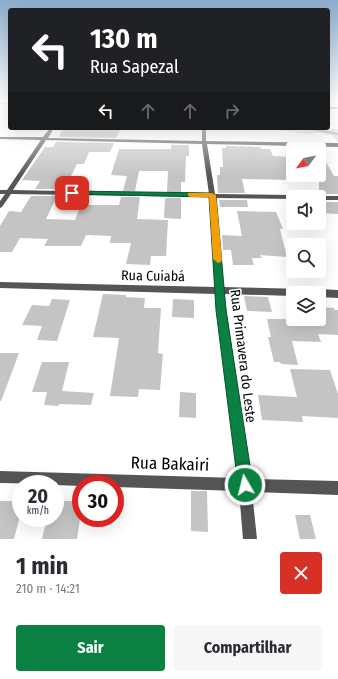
<!DOCTYPE html>
<html lang="pt">
<head>
<meta charset="utf-8">
<style>
	body { margin:0; font-family:"Fira Sans Condensed",sans-serif; background:#f7f7f7; color:#2b2b33; height:100vh; display:flex; flex-direction:column; font-size:15px; white-space:nowrap }
	* { box-sizing:border-box; margin:0 }
	p { font-size:13px; color:#7c7c81 }
	.icon { flex:none; width:22px; height:22px; fill:none; stroke:currentColor; stroke-width:2; stroke-linecap:round; stroke-linejoin:round }
	.map { position:relative; height:539px; overflow:hidden }
	.panel { display:flex; flex-direction:column; background:#fff; flex:1 }
	.panel>* { flex:none }
	.banner { position:absolute; left:8px; top:8px; width:322px; height:122px; border-radius:4px; box-shadow:0 4px 16px #0002; background:#202124; color:#fff; overflow:hidden }
	.needle { width:26px; rotate:238deg }
	.controls { position:absolute; left:286px; top:142px; display:grid; gap:8px }
	.controls a { display:grid; place-items:center; width:40px; height:40px; border-radius:4px; background:#fff; box-shadow:0 4px 16px #0002; font-size:20px }
	.speed { position:absolute; left:12px; top:475px; display:flex; gap:8px; font-size:20px; font-weight:700; text-align:center }
	.speed>* { display:grid; place-content:center; width:52px; height:52px; border-radius:50%; background:#fff; box-shadow:0 4px 16px #0002; line-height:1 }
	.speed small { font-size:10px; font-weight:400 }
	.speed .limit { border:6px solid #d22; background:#fff; color:#111 }
	.pin { position:absolute; display:grid; place-items:center; width:34px; height:34px; color:#fff; margin:-17px; border-radius:8px; box-shadow:0 2px 6px #0006 }
	.me { position:absolute; width:44px; margin:-22px; rotate:352deg; stroke-linejoin:round; filter:drop-shadow(0 0 3px #0008) }
	.turn { display:flex; align-items:center; gap:14px; height:84px; padding:0 16px; font-size:18px }
	.turn .icon { width:52px; height:52px; stroke-width:2.5 }
	.turn b { display:block; font-size:28px; line-height:34px }
	.lanes { display:flex; align-items:center; height:38px; padding:0 16px; background:#0003; justify-content:center; gap:20px; direction:ltr }
	.lanes .off { opacity:.35 }
	.round { display:grid; place-items:center; flex:none; width:42px; height:42px; border-radius:4px; background:#f7f7f7 }
	.overview { display:flex; align-items:center; justify-content:space-between; height:68px; padding:0 16px }
	h1 { font-size:24px; font-weight:700; line-height:30px }
	.button { display:flex; gap:8px; margin-top:auto; padding:8px 16px }
	.button a { flex:1; height:46px; border-radius:4px; background:#0b8043; color:#fff; font-size:16px; font-weight:700; line-height:46px; text-align:center }
	.button a+a { background:#f7f7f7; color:#2b2b33 }
	.map>svg:first-child { display:block }
	.green { fill:#dcdcdc }
	.lines { fill:none; stroke-linecap:round; stroke-linejoin:round }
	.stream { stroke:#a3a3a3; stroke-width:2.5 }
	.building { fill:#c4c4c4 }
	.street { fill:#555; fill-rule:evenodd }
	.route { fill:#0b8043; stroke:#07532c }
	.slow { fill:#f59e0b }
	.labels { text-anchor:middle; dominant-baseline:central; stroke-width:3; stroke-linejoin:round; paint-order:stroke }
	.street-label { font-size:14px; fill:#000; stroke:#fff }
	.near-street-label { font-size:17px; fill:#000; stroke:#fff }
</style>
</head>
<body>
<div class="map">
<svg width="338" height="539" viewBox="0 0 338 539">
	<rect width="100%" height="100%" fill="#fff"/>
	<path class="green" d="M248,128L338,129V142L331,135L316,132L309,134L279,130H256Z"/>
	<g class="lines">
		<path class="stream" d="M307,128L338,134"/>
	</g>
	<path class="building" d="M63,128H121L116,138L59,137Z
		M56,142L114,143L110,152H89L84,164H77L70,178H66L60,189H35L40,181L22,180L45,147H53Z
		M171,145H189V156H186L185,182H181V192H167L168,171H139L135,191H123L127,176L111,175L119,149H171Z
		M226,146L261,147V149H270L273,156L293,157V180L242,179L245,193H218L217,175H220V167H223L222,148H226Z
		M319,150L334,176H338V194H319Z
		M31,196H57L46,219L75,220L81,205H119L121,197H140L137,219L168,220L166,256H151L150,265L126,264L131,243H110L111,236L86,235L81,246H44L48,239L20,238L12,252H0V226L9,211L21,212Z
		M167,198H181V219L164,218L165,199Z
		M219,200H247L248,207H220Z
		M319,202H338V214L319,213Z
		M237,211L276,212L283,229H280L287,257L260,255L262,258H252L254,265H233L231,250H223L222,235L242,236Z
		M103,294L126,295V297L145,298L144,308H161L158,353L163,354L160,390L139,389L138,397L110,396L119,338L93,337Z
		M244,296L268,297L272,312L247,311Z
		M52,299L70,300L57,341L37,340L42,326L22,325L32,305L49,306Z
		M173,299L194,300V318L172,317Z
		M319,307L334,308V310H338V335L318,334L321,342L292,341L298,365L281,364L280,362H274L268,337H271L267,319H319Z
		M0,353H19L1,401H0Z
		M42,362H69L62,391L94,393L91,405L59,404L58,406L44,405L47,392H32Z
		M290,369L330,370L338,394V418L302,416L303,422L262,420L258,395L297,397Z
		M180,392L196,393V418L179,417Z
		M191,491H207L208,532L191,531Z
		M0,501H21V512L14,539H0Z
		M55,501H81V512L77,539H42L47,518H55Z
		M295,515H310L316,539H300Z"/>
	<g class="lines">
		<path class="street" d="M0,102L10,103V105L0,104Z
			M328,107H338V109H328Z
			M50,128H54L48,138L202,141V128H206V141L338,143V147L207,144L215,194L293,195L296,197H293V199L215,198L223,287L305,289L308,291L309,293H293V296L224,294L251,479L338,481V495L252,492L257,539H243L239,491L115,487V484H81V486L55,485V484L0,483V471L238,478L215,294L0,288V282L215,287L209,197L11,194L2,207L0,208V201L5,194H0V190H7L41,140L0,139V137H43ZM46,140L202,144L209,194L13,190Z
			M319,196H338V200H319V197H317Z
			M319,289L338,290V298L319,297V293H315L316,291Z"/>
	</g>
	<linearGradient id="sky" x2="0" y2="1"><stop stop-color="#8cadcc"/><stop offset="0.57" stop-color="#fff"/><stop offset="1" stop-color="#fff" stop-opacity="0"/></linearGradient>
	<rect width="338" height="176" fill="url(#sky)"/>
	<path class="route" d="M72,191L212,193L216,195L226,310L253,485L251,490L245,492L240,490L238,485L216,310L209,197L70,194V192Z"/>
	<path class="slow" d="M188,193H212L216,195L222,259L221,262L218,263L213,259L209,197H191L188,196Z"/>
	<g class="labels">
		<g class="street-label">
			<text transform="translate(153 276) rotate(1)">Rua Cuiabá</text>
			<text transform="translate(243 356) rotate(83)">Rua Primavera do Leste</text>
		</g>
		<g class="near-street-label">
			<text transform="translate(170 464) rotate(2)">Rua Bakairi</text>
		</g>
	</g>
</svg>
<div class="controls">
<a><svg class="needle" viewBox="-14 -14 28 28"><path d="M0-13l5 13h-10z" fill="#e53935"/><path d="M0 13l5-13h-10z" fill="#7c7c81"/></svg></a>
<a><svg class="icon" aria-label="sound" viewBox="0 0 24 24"><path d="M4 9h4l5-4v14l-5-4H4zM17 9q2 3 0 6"/></svg></a>
<a><svg class="icon" aria-label="search" viewBox="0 0 24 24"><circle cx="10" cy="10" r="6"/><path d="M15 15l6 6"/></svg></a>
<a><svg class="icon" aria-label="layers" viewBox="0 0 24 24"><path d="M12 4l9 5-9 5-9-5zM3 14l9 5 9-5"/></svg></a>
</div>
<div class="speed"><div>20<small>km/h</small></div><div class="limit">30</div></div>
<div class="pin" style="left:72px;top:193px;background:#d93025"><svg class="icon" aria-label="arrive" viewBox="0 0 24 24"><path d="M6 21V4h12l-3 4 3 4H6"/></svg></div>
<svg class="me" style="left:245px;top:485px" viewBox="-20 -20 40 40"><circle r="17" fill="#0b8043" stroke="#fff" stroke-width="3"/><path d="M0-11L8 9 0 5-8 9z" fill="#fff"/></svg>
<div class="banner">
<div class="turn"><svg class="icon" aria-label="left" viewBox="0 0 24 24"><path d="M17 20v-9H6M10 6l-5 5 5 5"/></svg><div><b>130 m</b>Rua Sapezal</div></div>
<div class="lanes"><svg class="icon" aria-label="left" viewBox="0 0 24 24"><path d="M17 20v-9H6M10 6l-5 5 5 5"/></svg><svg class="icon off" aria-label="ahead" viewBox="0 0 24 24"><path d="M12 20V5M6 11l6-6 6 6"/></svg><svg class="icon off" aria-label="ahead" viewBox="0 0 24 24"><path d="M12 20V5M6 11l6-6 6 6"/></svg><svg class="icon off" aria-label="right" viewBox="0 0 24 24"><path d="M7 20v-9h11M14 6l5 5-5 5"/></svg></div>
</div>
</div>
<section class="panel">
<div class="overview"><div><h1>1 min</h1><p>210 m · 14:21</p></div><a class="round" style="background:#d93025;color:#fff"><svg class="icon" aria-label="close" viewBox="0 0 24 24"><path d="M6 6l12 12M18 6L6 18"/></svg></a></div>
<div class="button"><a>Sair</a><a>Compartilhar</a></div>
</section>
</body>
</html>
